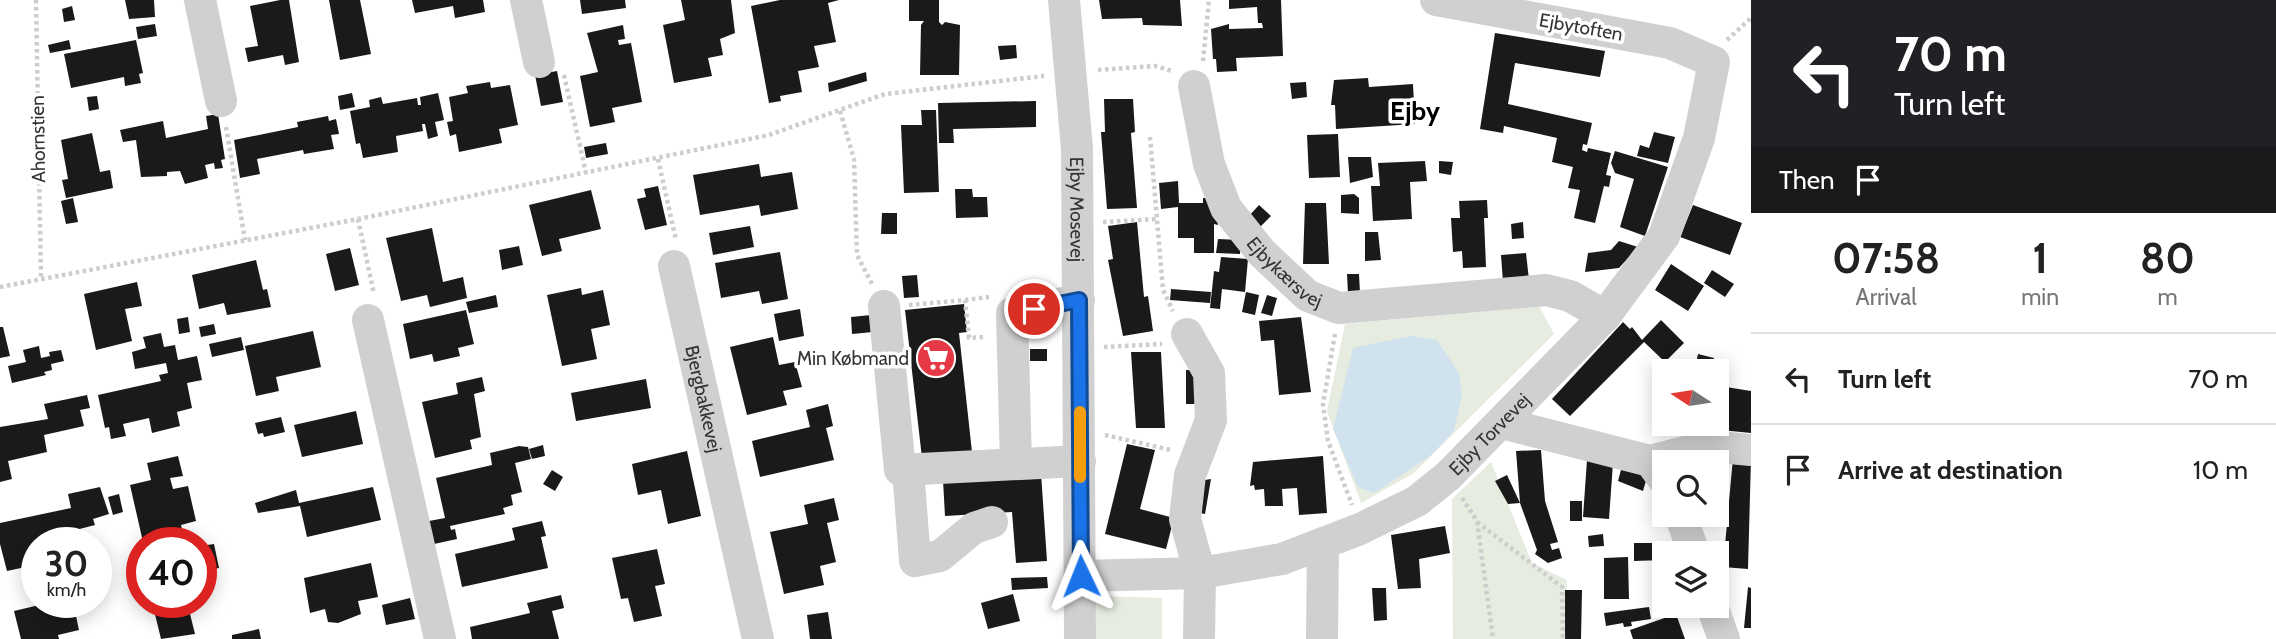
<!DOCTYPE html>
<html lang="en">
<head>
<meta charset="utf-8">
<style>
	body { margin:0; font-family:Cabin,sans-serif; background:#f2f2f2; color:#222; height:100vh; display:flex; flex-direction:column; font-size:26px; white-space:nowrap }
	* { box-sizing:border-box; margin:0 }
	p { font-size:23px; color:#767676 }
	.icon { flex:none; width:38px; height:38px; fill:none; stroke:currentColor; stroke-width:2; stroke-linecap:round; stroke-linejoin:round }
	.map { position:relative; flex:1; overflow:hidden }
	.drawer { display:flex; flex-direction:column; background:#fff; width:525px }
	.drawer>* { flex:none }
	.banner { background:#202124; color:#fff; overflow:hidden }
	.needle { width:46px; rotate:282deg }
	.buttons { position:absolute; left:1652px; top:359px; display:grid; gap:14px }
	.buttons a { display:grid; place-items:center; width:77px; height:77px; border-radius:0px; background:#fff; box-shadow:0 4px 18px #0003; font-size:35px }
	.speed { position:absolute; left:21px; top:527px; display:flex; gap:14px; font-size:35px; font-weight:700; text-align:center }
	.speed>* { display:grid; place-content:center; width:91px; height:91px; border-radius:50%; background:#fff; box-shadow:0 4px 18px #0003; line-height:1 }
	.speed small { font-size:18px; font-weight:400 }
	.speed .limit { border:10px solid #d22; background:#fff; color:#111 }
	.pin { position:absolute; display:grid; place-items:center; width:60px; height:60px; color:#fff; margin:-30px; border:4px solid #fff; border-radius:50%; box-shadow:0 2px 7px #0007 }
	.me { position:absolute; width:77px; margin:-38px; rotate:358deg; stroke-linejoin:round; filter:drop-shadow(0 0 5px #0008) }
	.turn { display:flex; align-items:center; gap:24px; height:147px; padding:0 28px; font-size:32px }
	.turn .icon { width:91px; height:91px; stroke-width:2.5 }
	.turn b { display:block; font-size:49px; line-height:60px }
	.then { display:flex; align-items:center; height:66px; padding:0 28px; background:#0003; gap:14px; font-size:26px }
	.eta { display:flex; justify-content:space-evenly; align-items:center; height:119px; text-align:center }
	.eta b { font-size:42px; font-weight:700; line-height:49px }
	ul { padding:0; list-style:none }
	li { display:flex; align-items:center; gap:21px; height:91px; padding:0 28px; border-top:2px solid #e0e0e0 }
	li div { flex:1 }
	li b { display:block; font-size:26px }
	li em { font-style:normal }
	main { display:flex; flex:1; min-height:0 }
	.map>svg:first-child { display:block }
	.green { fill:#e6ecdf }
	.water { fill:#cfe2ee }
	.building { fill:#1a1a1a }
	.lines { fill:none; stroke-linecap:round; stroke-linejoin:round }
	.path { stroke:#cdcdcd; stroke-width:4.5; stroke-dasharray:3.5 3.5; stroke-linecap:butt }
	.minor { stroke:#d0d0d0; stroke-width:32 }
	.route-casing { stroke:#114b97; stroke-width:18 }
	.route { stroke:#1a73e8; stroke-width:12 }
	.slow { stroke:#f59e0b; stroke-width:12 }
	.labels { text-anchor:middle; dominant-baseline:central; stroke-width:7; stroke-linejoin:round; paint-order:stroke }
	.street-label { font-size:19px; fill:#333; stroke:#fff }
	.poi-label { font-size:19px; fill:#333; stroke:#fff; text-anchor:end }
	.district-label { font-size:26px; font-weight:bold; fill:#000; stroke:#fff }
</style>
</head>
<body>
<main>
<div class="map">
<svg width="1751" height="639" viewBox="0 0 1751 639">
	<rect width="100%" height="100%" fill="#fff"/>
	<path class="green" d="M1539,306L1554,334L1414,473L1361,503L1327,411L1345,324Z
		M1491,462L1532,563L1567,580L1565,639H1453L1452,499Z
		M1095,596L1162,598V639H1096Z"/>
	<path class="water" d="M1411,336L1437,340L1459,373L1462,396L1454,431L1430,456L1374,493L1358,487L1333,429L1353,348Z"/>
	<path class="building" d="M125,0H154L155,17L129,19Z
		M280,0H289L299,62L285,65L283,55L248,62L245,48L258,46L250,6Z
		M329,0H360L371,54L340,60Z
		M412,0H483L485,12L455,18L453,6L415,13Z
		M580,0H625L626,8L582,14Z
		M681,0H731L735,33L720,39L723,55L708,58L712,76L674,83L663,25L685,20Z
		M780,0H839L828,3L836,42L814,46L819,67L798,71L802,92L780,96L781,101L769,103L751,6Z
		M909,0H939V22L942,25L945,22L960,25L959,75H920L921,25L924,21H909Z
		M1099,0H1180L1182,26L1143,25L1142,18L1102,19Z
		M1229,0H1281L1283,56L1236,58L1237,71L1217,72L1216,59H1213L1211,29L1229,24V29L1263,28L1262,23H1258L1257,7L1229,9Z
		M72,6L75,20L64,22L62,9Z
		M155,24L157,36L138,39L136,27Z
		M623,25L625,39L618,40L619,45L631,43L642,102L612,108L615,122L590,127L580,76L598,72L587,33Z
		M1495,33L1605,51L1600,77L1515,63L1508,104L1592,123L1587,145L1583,144L1582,150L1587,152L1588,148L1611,153L1606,175L1611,176L1609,187L1604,186L1595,223L1574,218L1580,190L1568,188L1573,167L1552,162L1557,138L1504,126L1503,133L1480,129Z
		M69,40L71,49L50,53L48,45Z
		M136,40L143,73L139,74L141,83L125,86L124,77L71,88L64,54Z
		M1016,45L1017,58L1000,60L998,46Z
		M557,71L563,102L541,106L535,75Z
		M866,72L867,81L829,92L828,83Z
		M1368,78L1369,87L1413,84L1415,124L1336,129L1335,105H1331L1334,80Z
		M490,82L491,88L510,85L518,125L499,129L502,143L459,152L456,134L450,136L447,122L453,121L449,97L468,93L466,86Z
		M1306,82L1307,97L1292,99L1290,83Z
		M352,93L355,107L340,110L338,96Z
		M438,93L444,120L435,122L438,136L428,139L425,124H422L423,131L396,136L398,152L363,158L360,143L356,144L350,111L370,107L369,100L381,97L383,104L417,98L418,105H421L420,97Z
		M97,96L99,109L89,111L87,97Z
		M1104,99H1133L1135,132L1131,133L1137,208L1107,209L1101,132H1105Z
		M1036,101V127L953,129L954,143H939L938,103Z
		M921,110H936L939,192L904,193L901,125H922Z
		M218,114L225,159L221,160L223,168L215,169L214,163L205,165L208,178L185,184L180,171L167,172V176L141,177L136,140L123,142L120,130L163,121L166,138L208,129L206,116Z
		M328,116L329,121L336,119L339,134L331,135L334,149L304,154L303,150L257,159L260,174L240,178L234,140L298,127L297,122Z
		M1654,132L1675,137L1668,163L1637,156L1640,145L1649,148Z
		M92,133L100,172L110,170L113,188L66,198L62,180L68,179L61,140Z
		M1338,134L1340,177L1309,178L1307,135Z
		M606,143L608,154L586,158L584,147Z
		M1615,151L1668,167L1645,236L1620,227L1634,179L1615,173L1611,163Z
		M1348,157H1371L1373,177L1350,183Z
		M1425,161L1427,181L1410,182L1412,219L1373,221L1371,186H1380L1378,163Z
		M1439,161L1453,162L1451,175L1439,173Z
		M759,164L761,177L792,172L798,209L761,216L759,205L700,215L693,175Z
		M1178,181L1179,203H1203V198H1214L1218,225L1214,224V253H1194V238H1178V207L1161,209L1159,183Z
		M658,186L667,225L645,230L637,199L646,197L644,189Z
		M955,189H972L973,197H987L988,217L956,218Z
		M591,190L601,229L559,239L562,251L542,256L529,205Z
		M1354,194L1359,198V214L1341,213V195Z
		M73,198L78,222L66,224L61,201Z
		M1487,200L1488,218H1484L1486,267L1463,268L1462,251L1453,252L1451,218H1460L1459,201Z
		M1305,203H1326L1329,264H1303Z
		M1259,205L1271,216L1259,228L1248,217Z
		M1693,205L1742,223L1730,255L1680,237Z
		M882,213H897V234H881Z
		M1137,222L1144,297L1148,296L1153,331L1123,336L1108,260L1113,259L1108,226Z
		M1523,222L1524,238L1512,239L1511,224Z
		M750,226L754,247L713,255L709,233Z
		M432,228L443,282L463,277L467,298L430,307L427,295L401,301L386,238Z
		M1365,232H1378L1381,260L1365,261Z
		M1218,239L1241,240L1240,254L1216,253Z
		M1619,241L1638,247L1619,268L1585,272L1588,253L1611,250Z
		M519,246L523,265L502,270L499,250Z
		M350,248L359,285L335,291L326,254Z
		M780,252L788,299L762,304L759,291L721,298L715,263Z
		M1526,253L1529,280L1503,282L1501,255Z
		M1221,257L1248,259L1245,292L1222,289L1220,309L1210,308L1214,271L1219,272Z
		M256,260L263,290L267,289L271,307L227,315L224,303L199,309L192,275Z
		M1671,264L1704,286L1688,311L1655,290Z
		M1712,270L1734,284L1725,297L1704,283Z
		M1347,274H1359L1360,293L1348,294Z
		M917,275L919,297L904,298L902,276Z
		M137,282L142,306L125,309L132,341L96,350L84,294Z
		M581,288L582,295L603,290L610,325L591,329L597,359L562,366L547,295Z
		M1171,289L1211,292L1210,303L1170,300Z
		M1246,292L1259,295L1255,315L1242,312Z
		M496,295L498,307L469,313L466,302Z
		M1267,295L1277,298L1272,316L1261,313Z
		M964,304L967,332L959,333L972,452L922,458L905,310Z
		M800,309L804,336L779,341L774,314Z
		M466,310L474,344L458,348L460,356L434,362L432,354L410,359L403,324Z
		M871,315L873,332L852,334L851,317Z
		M188,317L190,332L179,334L177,319Z
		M1301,317L1311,392L1279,395L1274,340L1261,341L1259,321Z
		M1661,320L1684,343L1665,362L1644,342L1570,416L1552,399L1623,322L1630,329L1632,327L1642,340Z
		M214,324L216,334L201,337L199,327Z
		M0,327H3L10,356L0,358Z
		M313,331L321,367L276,377L279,391L256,396L245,346Z
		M161,333L164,347L175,345L178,360L197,356L202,380L187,383L192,408L177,412L180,426L152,433L149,418L123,424L126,436L111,439L109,427L105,428L98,395L161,381L159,375L168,373L166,363L135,369L132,352L146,348L143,337Z
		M241,337L244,350L212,357L209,344Z
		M773,337L779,365L795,362L802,387L783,391L787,405L747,415L730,347Z
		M39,346L41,358L50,356L49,352L61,350L64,361L51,364L52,370L44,372L46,375L12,383L8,366L26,362L23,350Z
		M1030,349H1047V361H1030Z
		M1131,352H1161L1165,428H1136Z
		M1698,354L1714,358L1711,371L1695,368Z
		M1186,370H1197V404H1186Z
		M482,377L485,391L474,394L481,437L470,440L472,449L435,458L422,402L458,394L456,383Z
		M646,379L651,408L576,421L571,393Z
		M1726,387L1751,391V433L1721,430Z
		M87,395L90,408L80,410L84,426L44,435L47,452L8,461L12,479L0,482V427L48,419L44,404Z
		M828,404L833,426L826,428L834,460L760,477L752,441L810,427L806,410Z
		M356,411L363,444L302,457L294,425Z
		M281,417L285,432L264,437L263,433L258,434L255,423Z
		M1127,444L1155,450L1140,509L1174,518L1166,549L1105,534Z
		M543,445L545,456L532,459L529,449Z
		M519,446L528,447L531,459L515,463L522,492L511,495L513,505L503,508L505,514L450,526L451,530L455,529L457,539L434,544L429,521L445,518L436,478L492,465L490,453Z
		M1541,450L1545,501L1558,542L1550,544L1552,550L1559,548L1562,558L1548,563L1535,554L1537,550L1520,503L1508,504L1495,481L1507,475L1520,503L1516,451Z
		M687,451L701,516L668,524L661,490L638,495L632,464Z
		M178,456L183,476L170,478L173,489L188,486L196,521L181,525L185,542H143L130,485L151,480L147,463Z
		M1323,456L1327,513L1299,515L1297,488L1282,489L1283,506H1265L1264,489L1255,490L1254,485L1250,486L1253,462Z
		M1733,458L1751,459L1748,569L1723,567Z
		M1587,460L1613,463L1609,519L1583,517Z
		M1622,466L1648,474L1643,491L1618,481Z
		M552,470L563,477L555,491L543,484Z
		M1041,473L1047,561L1016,563L1012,512L945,516L943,480Z
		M1211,479L1205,514L1190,511L1199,481Z
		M100,487L109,514L93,519L95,525L68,532L70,541L37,542V549L31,550L35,565L7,571L0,544V523L71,508L68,494Z
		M373,487L381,520L307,537L300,506L258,513L255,503L296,490L299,503Z
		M119,494L123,512L113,515L108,497Z
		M834,498L839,520L827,523L836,562L820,566L824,585L784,594L770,532L808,524L804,505Z
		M1570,501H1582V521H1570Z
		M542,521L546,536L541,537L548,568L462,587L455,554L515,540L512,528Z
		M1445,526L1450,553L1419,559L1421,588L1398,589L1391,535Z
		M1603,534L1604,546L1589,547L1588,536Z
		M1634,543H1667V553H1664V560L1634,561Z
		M214,544L219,568L202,571L201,546Z
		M657,549L665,584L655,586L662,616L634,622L628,598L621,599L612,558Z
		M1628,557L1629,599H1604V558Z
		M371,563L378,597L358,601L361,614L338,623L328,622L325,609L310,613L304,578Z
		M1047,577L1048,588L1012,590L1011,578Z
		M1748,587L1751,588V628H1744Z
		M1372,588H1386L1387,620L1374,621Z
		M1565,590H1582L1581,639H1565Z
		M1013,594L1020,621L988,629L981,603Z
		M561,595L564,608L552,611L559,639H472L470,627L530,613L527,603Z
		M410,598L415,619L386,625L382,605Z
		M52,602H73L79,630L58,635L59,639H21L14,611Z
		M152,602H187L195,634L161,639Z
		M1649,607L1651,619L1631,622L1632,626L1624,627L1623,623L1606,626L1604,613Z
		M828,612L832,639H810L807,615Z
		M1676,614L1685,639H1633L1630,630Z
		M259,629L261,639H232V635Z"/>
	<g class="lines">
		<path class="path" d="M36,0L41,279
			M1727,40L1751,18
			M1203,61L1209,0
			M1098,70L1155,66L1172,71
			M564,75L586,173
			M840,111L854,159L857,255L872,284
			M226,127L245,240
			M1150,137L1163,290L1173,311
			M658,159L676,240
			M358,219L374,294
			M1103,222L1157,219
			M0,287L358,219L769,135L885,94L1044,76
			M965,300L989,297
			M909,305L965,300L969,338L985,337
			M1335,334L1323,404L1328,441L1352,505
			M1104,347L1162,344
			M1105,435L1171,450
			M1462,498L1477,521L1493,639
			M1477,522L1562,587L1563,639"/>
		<g class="minor">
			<path d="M200,0L221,101"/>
			<path d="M526,0L539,62"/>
			<path id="s1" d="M1064,0L1077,149L1080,639"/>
			<path id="s2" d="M1194,86L1209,164L1226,208L1262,253L1308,296L1339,308L1546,290L1570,296L1605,316"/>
			<path id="s3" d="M674,266L758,639"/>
			<path d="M884,306L900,470L1080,461"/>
			<path d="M368,320L440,639"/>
			<path d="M1187,334L1209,373L1211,420L1190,475L1185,519L1200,573L1199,639"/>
			<path d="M1502,423L1650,461L1664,480"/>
			<path d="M1650,461L1708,446L1751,450"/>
			<path d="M1016,464L1012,313L1079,300"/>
			<path d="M908,469L915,561L940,556L974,528L992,522"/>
			<path d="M1680,514L1694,553"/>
			<path id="s4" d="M1081,576L1200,573L1282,559L1360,529L1417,501L1448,476L1605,316L1664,236L1699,138L1714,62L1670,43L1436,0"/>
			<path d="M1712,606L1724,639"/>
			<path d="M1322,639L1323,543"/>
		</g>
	</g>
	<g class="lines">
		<g class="route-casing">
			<path id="route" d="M1034,309L1079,300L1081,576"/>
		</g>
		<use href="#route" class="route"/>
		<path class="slow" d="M1080,412V477"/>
	</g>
	<defs>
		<g id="supermarket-disc" transform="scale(2.0125)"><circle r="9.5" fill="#e63946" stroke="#fff"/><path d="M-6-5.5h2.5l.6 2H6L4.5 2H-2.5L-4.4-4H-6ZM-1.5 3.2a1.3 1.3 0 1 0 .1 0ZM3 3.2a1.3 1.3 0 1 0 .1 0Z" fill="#fff"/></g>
	</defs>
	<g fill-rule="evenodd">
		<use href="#supermarket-disc" x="936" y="358"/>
	</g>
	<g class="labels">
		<g class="street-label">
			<text transform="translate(1581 27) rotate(10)">Ejbytoften</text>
			<text transform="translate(38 139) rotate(-91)">Ahornstien</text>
			<text stroke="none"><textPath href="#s1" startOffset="210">Ejby Mosevej</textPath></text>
			<text stroke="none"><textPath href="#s2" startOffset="214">Ejbykærsvej</textPath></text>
			<text stroke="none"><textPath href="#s3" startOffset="136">Bjergbakkevej</textPath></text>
			<text stroke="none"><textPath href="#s4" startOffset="448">Ejby Torvevej</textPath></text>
		</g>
		<g class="poi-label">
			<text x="909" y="358">Min Købmand</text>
		</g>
		<g class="district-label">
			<text x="1415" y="111">Ejby</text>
		</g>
	</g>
</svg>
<div class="buttons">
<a><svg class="needle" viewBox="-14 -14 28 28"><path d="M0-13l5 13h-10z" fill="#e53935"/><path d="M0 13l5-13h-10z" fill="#767676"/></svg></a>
<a><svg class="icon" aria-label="search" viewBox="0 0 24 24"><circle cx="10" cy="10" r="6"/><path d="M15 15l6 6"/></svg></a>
<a><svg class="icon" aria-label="layers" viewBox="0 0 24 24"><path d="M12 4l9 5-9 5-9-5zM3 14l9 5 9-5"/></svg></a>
</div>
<div class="speed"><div>30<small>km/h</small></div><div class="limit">40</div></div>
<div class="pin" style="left:1034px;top:309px;background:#d93025"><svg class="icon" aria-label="arrive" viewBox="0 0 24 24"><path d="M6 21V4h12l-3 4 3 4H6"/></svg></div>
<svg class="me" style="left:1081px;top:576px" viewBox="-20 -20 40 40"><path d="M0-17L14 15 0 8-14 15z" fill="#1a73e8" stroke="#fff" stroke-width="4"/></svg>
</div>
<section class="drawer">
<div class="banner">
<div class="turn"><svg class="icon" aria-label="left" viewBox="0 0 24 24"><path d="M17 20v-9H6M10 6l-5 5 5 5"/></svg><div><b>70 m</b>Turn left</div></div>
<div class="then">Then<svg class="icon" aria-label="arrive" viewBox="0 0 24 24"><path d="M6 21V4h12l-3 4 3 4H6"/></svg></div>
</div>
<div class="eta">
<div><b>07:58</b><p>Arrival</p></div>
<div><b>1</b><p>min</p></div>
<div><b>80</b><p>m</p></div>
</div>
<ul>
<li><svg class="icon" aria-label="left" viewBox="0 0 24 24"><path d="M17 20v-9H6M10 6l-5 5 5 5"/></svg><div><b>Turn left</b></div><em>70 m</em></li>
<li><svg class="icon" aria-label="arrive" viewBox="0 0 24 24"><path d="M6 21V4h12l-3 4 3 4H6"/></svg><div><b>Arrive at destination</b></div><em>10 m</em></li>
</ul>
</section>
</main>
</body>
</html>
